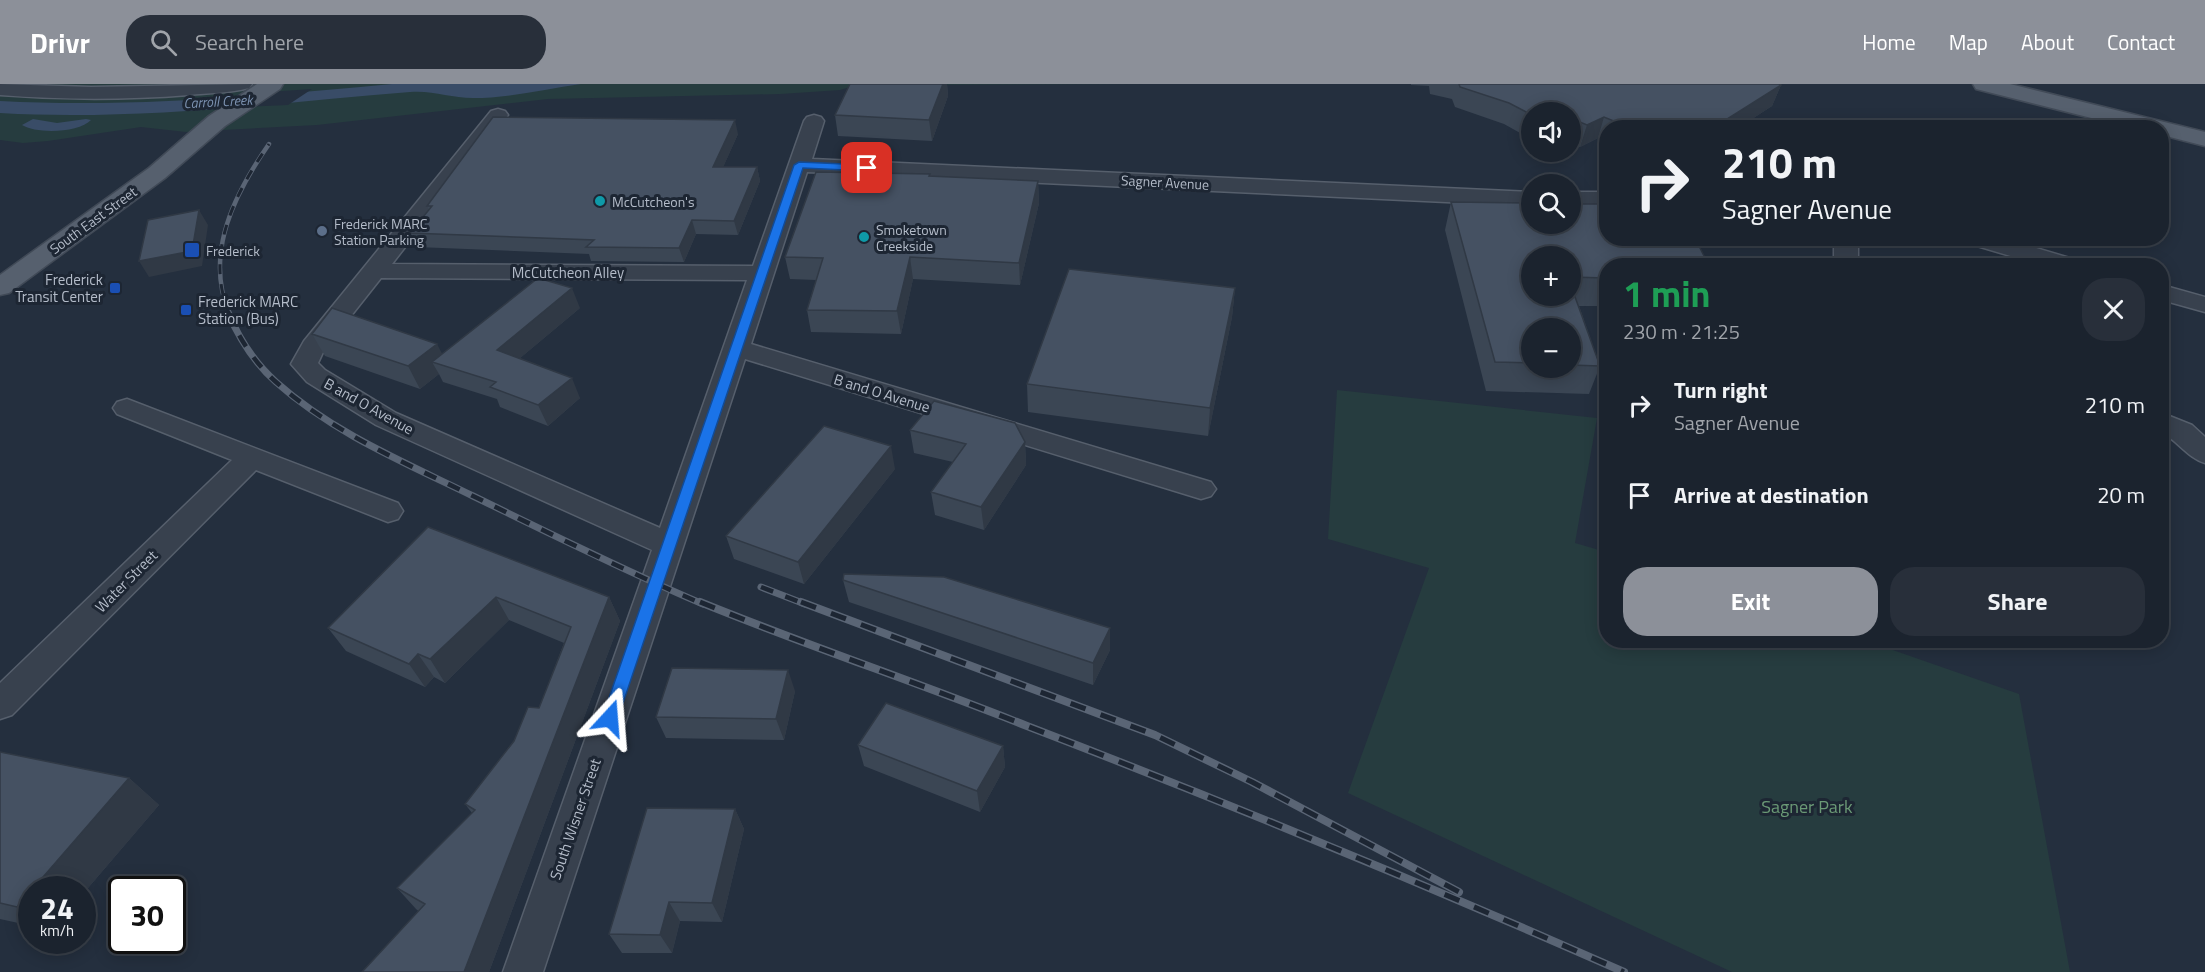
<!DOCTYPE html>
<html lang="en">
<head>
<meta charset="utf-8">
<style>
	body { margin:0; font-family:"Titillium Web",sans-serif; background:#282f3a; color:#f1f3f6; height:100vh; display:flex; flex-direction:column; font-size:22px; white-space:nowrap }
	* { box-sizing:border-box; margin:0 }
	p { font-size:20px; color:#a0a4aa }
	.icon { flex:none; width:33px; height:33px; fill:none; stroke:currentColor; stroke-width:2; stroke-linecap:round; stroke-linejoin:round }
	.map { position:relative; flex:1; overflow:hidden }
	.details { position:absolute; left:1599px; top:174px; width:570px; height:390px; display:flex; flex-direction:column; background:#1b232e; border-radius:24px; box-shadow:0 3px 15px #0003,0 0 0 2px #39404a }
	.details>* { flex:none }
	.top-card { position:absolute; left:1599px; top:36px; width:570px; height:126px; border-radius:24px; box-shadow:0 3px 15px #0003,0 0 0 2px #39404a; background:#1b232e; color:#f1f3f6; overflow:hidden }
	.fabs { position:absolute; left:1521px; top:18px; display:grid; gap:12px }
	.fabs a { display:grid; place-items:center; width:60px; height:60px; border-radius:50%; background:#1b232e; box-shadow:0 3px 15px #0003,0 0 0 2px #39404a; font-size:30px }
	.speed { position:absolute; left:18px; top:792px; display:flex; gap:12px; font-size:30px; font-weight:700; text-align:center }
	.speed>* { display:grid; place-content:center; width:78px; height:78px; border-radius:50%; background:#1b232e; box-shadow:0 3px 15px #0003,0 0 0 2px #39404a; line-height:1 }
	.speed small { font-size:15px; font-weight:400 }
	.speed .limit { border:3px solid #111; border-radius:9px; background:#fff; color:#111 }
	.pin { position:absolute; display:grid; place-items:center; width:51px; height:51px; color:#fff; margin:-26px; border-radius:12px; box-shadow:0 3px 9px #0006 }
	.me { position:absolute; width:66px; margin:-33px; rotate:19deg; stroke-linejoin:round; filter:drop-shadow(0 0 4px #0008) }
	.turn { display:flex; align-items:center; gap:21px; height:126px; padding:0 24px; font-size:27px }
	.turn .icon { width:78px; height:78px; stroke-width:2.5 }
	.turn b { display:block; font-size:42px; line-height:51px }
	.round { display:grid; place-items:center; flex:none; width:63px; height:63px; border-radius:24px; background:#282f3a }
	.overview { display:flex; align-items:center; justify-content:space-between; height:102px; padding:0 24px }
	h1 { font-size:36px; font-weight:700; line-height:45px; color:#1e9e55 }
	.button { display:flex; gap:12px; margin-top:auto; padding:12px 24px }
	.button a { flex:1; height:69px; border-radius:24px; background:#8c9099; color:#fff; font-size:24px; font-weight:700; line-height:69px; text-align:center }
	.button a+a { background:#282f3a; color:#f1f3f6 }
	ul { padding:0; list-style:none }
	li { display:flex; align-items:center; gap:18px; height:90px; padding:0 24px }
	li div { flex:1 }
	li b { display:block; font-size:22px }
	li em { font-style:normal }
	header { display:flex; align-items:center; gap:36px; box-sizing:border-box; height:84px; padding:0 30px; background:#8c9099; color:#fff }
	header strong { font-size:28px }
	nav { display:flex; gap:33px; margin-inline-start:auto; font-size:21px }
	.search { width:420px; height:54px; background:#282f3a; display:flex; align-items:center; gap:15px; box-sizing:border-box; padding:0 21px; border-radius:24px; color:#a0a4aa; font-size:22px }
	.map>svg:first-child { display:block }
	.green { fill:#263c3f }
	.water { fill:#394c67 }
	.pier { fill:#242f3e }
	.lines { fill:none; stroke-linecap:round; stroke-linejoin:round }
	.street-casing { stroke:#565f6c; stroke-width:3 }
	.primary-casing { stroke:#414a57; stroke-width:3 }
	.street { fill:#38414e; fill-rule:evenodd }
	.primary { fill:#56606e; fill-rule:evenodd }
	.rail-far2-casing { stroke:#5a6575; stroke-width:4.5 }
	.rail-far1-casing { stroke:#5a6575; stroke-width:7 }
	.rail-casing { stroke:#5a6575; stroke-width:8 }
	.rail-far2 { stroke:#1d2633; stroke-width:3; stroke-dasharray:10; stroke-linecap:butt }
	.rail-far1 { stroke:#1d2633; stroke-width:4.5; stroke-dasharray:13; stroke-linecap:butt }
	.rail { stroke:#1d2633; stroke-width:5; stroke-dasharray:16; stroke-linecap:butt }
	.wall { fill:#3b4654; fill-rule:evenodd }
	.shaded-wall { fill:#303945 }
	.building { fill:#455162; stroke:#303945; stroke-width:1.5 }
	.route { fill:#1a73e8; stroke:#114b97; stroke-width:1.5 }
	.culture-dot { fill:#0f9aa8; stroke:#1d2633; stroke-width:2 }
	.service-dot { fill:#5c6f8a; stroke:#1d2633; stroke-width:2 }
	.transit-dot { fill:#1a4fb4; stroke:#1d2633; stroke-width:2 }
	.labels { text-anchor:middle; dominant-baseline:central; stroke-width:6; stroke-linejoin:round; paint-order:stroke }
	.far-water-label { font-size:14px; font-style:italic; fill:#7c92b1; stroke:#1d2633 }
	.far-street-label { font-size:14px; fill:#b4bcc9; stroke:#1d2633 }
	.far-poi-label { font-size:14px; fill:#b4bcc9; stroke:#1d2633; text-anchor:start }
	.street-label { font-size:15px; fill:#b4bcc9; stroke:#1d2633 }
	.poi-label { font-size:15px; fill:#b4bcc9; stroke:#1d2633; text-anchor:end }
	.near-park-label { font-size:18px; fill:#6b9a76; stroke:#1d2633 }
</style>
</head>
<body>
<header>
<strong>Drivr</strong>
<div class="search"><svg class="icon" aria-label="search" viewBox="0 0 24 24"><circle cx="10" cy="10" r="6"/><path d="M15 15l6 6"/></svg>Search here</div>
<nav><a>Home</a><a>Map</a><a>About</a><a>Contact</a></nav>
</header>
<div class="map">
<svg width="2205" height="888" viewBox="0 0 2205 888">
	<rect width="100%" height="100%" fill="#242f3e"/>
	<path class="green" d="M0,0H1150L857,1L840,6L780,10L548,15L317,41L186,48L141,43L48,57L23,59L0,56Z
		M1337,306L1597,334L1575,459L1606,468V556L1867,557L2019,610L2070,888H1732L1348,709L1429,484L1328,455Z"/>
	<path class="water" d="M392,0H581C546,5 509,14 473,14C451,14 432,6 410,8C274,19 137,37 0,29V17C130,24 262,12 392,0Z
		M33,35L57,39L86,35L91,36C79,49 36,50 22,41Z"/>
	<path class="pier" d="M312,5L288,21L218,24L239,10Z"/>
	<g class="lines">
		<g class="street-casing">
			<path id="street" d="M0,0L91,3L252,0L249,4C230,9 209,9 189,11C126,16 63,16 0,11Z
				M498,25L505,27L508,31L392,180L753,182L804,37L807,33L814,31L821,33L824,37L812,75L1532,108V122L807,88L751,260L1211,398L1216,405L1211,412L1201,415L745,275L543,888H503L652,466L376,341L307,298L291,280L304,257L491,27ZM381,194L747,196L660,444L396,329L325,286L318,279L324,266Z
				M1570,108H1606V122H1570Z
				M1834,154H1858V176L1854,182H1826L1834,174Z
				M1964,154H2002L2080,177L2084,182H2044L1967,159Z
				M2162,201L2205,213V228L2162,216Z
				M127,315L398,419L403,427L398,435L388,438L256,386L12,631L0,635V599L232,376L117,330L113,324L117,318Z
				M2162,329L2192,341L2205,353V379C2188,374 2178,357 2162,349Z"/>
		</g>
		<g class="primary-casing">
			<path id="primary" d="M257,0H283L280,5L225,42L165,94L9,209L0,211V191L149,84L209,32Z
				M1973,0H2010L2205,48V62L2162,51V44H2131L1976,5Z"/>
		</g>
		<use href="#street" class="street"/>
		<use href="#primary" class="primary"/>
		<g class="rail-far2-casing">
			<path id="rail-far2" d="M229,229C204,169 235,109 269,60"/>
		</g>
		<g class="rail-far1-casing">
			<path id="rail-far1" d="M228,228C239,255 255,279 276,298C333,349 406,379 473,412C549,449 625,487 703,520
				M761,503L805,520"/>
		</g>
		<g class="rail-casing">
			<path id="rail" d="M700,518C808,562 919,599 1027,642C1228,719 1427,801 1624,888
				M801,518L1155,651L1252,698L1459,808"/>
		</g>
		<use href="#rail-far2" class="rail-far2"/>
		<use href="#rail-far1" class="rail-far1"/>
		<use href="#rail" class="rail"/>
	</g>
	<path class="wall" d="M850,0H947L948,12L932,57L838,52L835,31Z
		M1411,0H1779L1781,1L1772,22L1738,44H1606V57L1598,54L1580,63L1573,59L1570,61V28H1532V54H1529L1504,40L1455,23L1452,15L1430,10L1429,2L1411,1Z
		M738,50L723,83H757L760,97L738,151L696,150L684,178L591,177L589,170L417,163L410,149L429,126L427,122Z
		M930,92L1038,97L1039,119L1020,201L913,195L901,250L811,248L807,226L816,196L790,195L785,173Z
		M1451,118L1606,182V222H1579L1600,282L1589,310L1486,307L1445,146ZM1570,172V212H1532ZM1532,244H1570V284H1532Z
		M1235,204L1232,233L1208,352L1028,328L1027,300Z
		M580,224L520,274L580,314L548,342L500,323L497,315L443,298L439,290L420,305L325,272L312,250L442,270Z
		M910,346L1025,358L1026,381L984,446L935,431L931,408L953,378L914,369Z
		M895,385L804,500L734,475L726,452Z
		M428,443L609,513L620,537L489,888L416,825L397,804L472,729L465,720L539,624L564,559L509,536L445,599L434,593L425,603L346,567L328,544Z
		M843,496L1110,544V566L1093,601L849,518Z
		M795,607L784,656L666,654L656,633Z
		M858,661L1003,662L1005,683L980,728L864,682Z
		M0,668L129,694L159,721L82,811V806H32V842L0,835Z
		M735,725L744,745L722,838L680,837L672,869H622L609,850Z"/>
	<path class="shaded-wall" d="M943,0H947L948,12L932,57L929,36Z
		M1781,1L1772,22L1738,44H1713Z
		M1604,33L1598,54L1580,63L1587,41Z
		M735,36L738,50L717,97L713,83Z
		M1580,38L1573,59L1570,61L1571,44Z
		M757,83L760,97L738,151L734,137Z
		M1038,97L1039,119L1020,201L1019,179Z
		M199,126L208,141L202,182L149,193L139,177Z
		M692,136L696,150L684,178L679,164Z
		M910,173L913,195L901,250L897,227Z
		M572,204L580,224L506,286L497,266Z
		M1235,204L1232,233L1208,352L1210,324Z
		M437,260L449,283L432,278L439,290L420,305L408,282Z
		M572,294L580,314L548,342L538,321Z
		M1025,358L1026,381L984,446L981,423Z
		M891,362L895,385L804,500L798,478Z
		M496,513L509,536L445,599L430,575Z
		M609,513L620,537L489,888H464Z
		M1110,544V566L1093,601V579Z
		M418,570L434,593L425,603L409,580Z
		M788,586L795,607L784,656L776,635Z
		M1003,662L1005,683L980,728L977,707Z
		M129,694L159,721L82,811V806H32Z
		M735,725L744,745L722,838L712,819Z
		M32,806V833L17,823Z
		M669,818L680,837L672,869L660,851Z"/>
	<path class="building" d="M850,0H943L929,36L835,31Z
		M1459,0H1779L1781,1L1713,44H1631L1604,33L1587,41L1580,38L1571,44L1570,28H1532V31L1509,19L1460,3Z
		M493,33L735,36L713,83H757L734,137L692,136L679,164L586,163L594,156L410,149L432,122H427Z
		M816,88L930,90L929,92L1038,97L1019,179L910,173L897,227L807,226L823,174L785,173Z
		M1451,118L1532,119V140H1570V120H1606V154H1695L1709,182H1606V194L1570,193V172H1532V212H1570V199L1600,282L1570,281V244H1532V279L1495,278Z
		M199,126L192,167L139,177L148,136Z
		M1069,185L1235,204L1210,324L1027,300Z
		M538,194L572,204L497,266L572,294L538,321L490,303L496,298L432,278Z
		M332,224L437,260L408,282L312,250Z
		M934,317L1015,339L1025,358L981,423L931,408L966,360L910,346Z
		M824,342L891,362L798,478L726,452Z
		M428,443L609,513L464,888H362L425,820L397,804L475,726L465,720L514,657L528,623L539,624L571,543L496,513L430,575L418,570L409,580L328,544Z
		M844,490L944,493L1110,544L1093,579L843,496Z
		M672,584L788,586L776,635L656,633Z
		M886,619L1003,662L977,707L858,661Z
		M0,668L129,694L17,823L0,819Z
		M647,724L735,725L712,819L669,818L660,851L609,850Z"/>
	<path class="route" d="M799,78L867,81L871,84L867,87L803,84L618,634L615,638L610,640L604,638L602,634L794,81Z"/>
	<g class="culture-dot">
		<circle cx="600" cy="117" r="6"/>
		<circle cx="864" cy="153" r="6"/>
	</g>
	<circle class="service-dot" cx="322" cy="147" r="6"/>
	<g class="transit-dot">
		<rect x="184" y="158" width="16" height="16" rx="3"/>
		<rect x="109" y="198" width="12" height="12" rx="3"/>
		<rect x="180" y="220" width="12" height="12" rx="3"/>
	</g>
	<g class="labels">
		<g class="far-water-label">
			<text transform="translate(218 17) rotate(-3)">Carroll Creek</text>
		</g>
		<g class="far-street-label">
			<text transform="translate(1165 98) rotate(3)">Sagner Avenue</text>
			<text transform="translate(93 136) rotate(-36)">South East Street</text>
		</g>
		<g class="far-poi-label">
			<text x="612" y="117">McCutcheon's</text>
			<text x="334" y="139">Frederick MARC<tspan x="334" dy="16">Station Parking</tspan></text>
			<text x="876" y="145">Smoketown<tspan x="876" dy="16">Creekside</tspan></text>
			<text x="206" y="166">Frederick</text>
		</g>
		<g class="street-label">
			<text x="568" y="188">McCutcheon Alley</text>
			<text transform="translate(882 309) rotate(17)">B and O Avenue</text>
			<text transform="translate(369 322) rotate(29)">B and O Avenue</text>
			<text transform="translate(126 497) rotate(-45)">Water Street</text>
			<text transform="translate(575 735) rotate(-71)">South Wisner Street</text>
		</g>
		<g class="poi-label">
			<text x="103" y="195">Frederick<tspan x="103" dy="17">Transit Center</tspan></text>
			<text x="198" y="217" text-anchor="start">Frederick MARC<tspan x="198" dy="17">Station (Bus)</tspan></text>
		</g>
		<g class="near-park-label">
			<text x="1807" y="722">Sagner Park</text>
		</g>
	</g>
</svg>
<div class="fabs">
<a><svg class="icon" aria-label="sound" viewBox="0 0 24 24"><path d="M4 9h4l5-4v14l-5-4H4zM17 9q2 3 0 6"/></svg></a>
<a><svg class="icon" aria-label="search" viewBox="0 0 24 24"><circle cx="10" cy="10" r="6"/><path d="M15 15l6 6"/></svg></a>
<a>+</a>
<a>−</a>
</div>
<div class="speed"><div>24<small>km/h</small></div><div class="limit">30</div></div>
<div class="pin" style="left:867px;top:84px;background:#d93025"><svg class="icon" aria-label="arrive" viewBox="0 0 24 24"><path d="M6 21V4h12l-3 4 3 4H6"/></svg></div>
<svg class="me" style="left:610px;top:634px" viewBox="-20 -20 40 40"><path d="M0-17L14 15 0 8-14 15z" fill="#1a73e8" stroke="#fff" stroke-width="4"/></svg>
<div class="top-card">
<div class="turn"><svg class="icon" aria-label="right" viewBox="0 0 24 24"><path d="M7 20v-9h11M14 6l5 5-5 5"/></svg><div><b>210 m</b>Sagner Avenue</div></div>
</div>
<section class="details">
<div class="overview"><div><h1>1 min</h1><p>230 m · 21:25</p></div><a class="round"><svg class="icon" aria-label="close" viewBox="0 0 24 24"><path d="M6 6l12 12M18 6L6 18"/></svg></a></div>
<ul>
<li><svg class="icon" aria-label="right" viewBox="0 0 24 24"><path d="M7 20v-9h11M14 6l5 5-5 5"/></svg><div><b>Turn right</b><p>Sagner Avenue</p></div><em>210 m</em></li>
<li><svg class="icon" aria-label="arrive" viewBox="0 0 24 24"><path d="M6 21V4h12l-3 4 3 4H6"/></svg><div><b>Arrive at destination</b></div><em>20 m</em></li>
</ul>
<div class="button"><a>Exit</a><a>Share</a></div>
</section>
</div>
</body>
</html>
